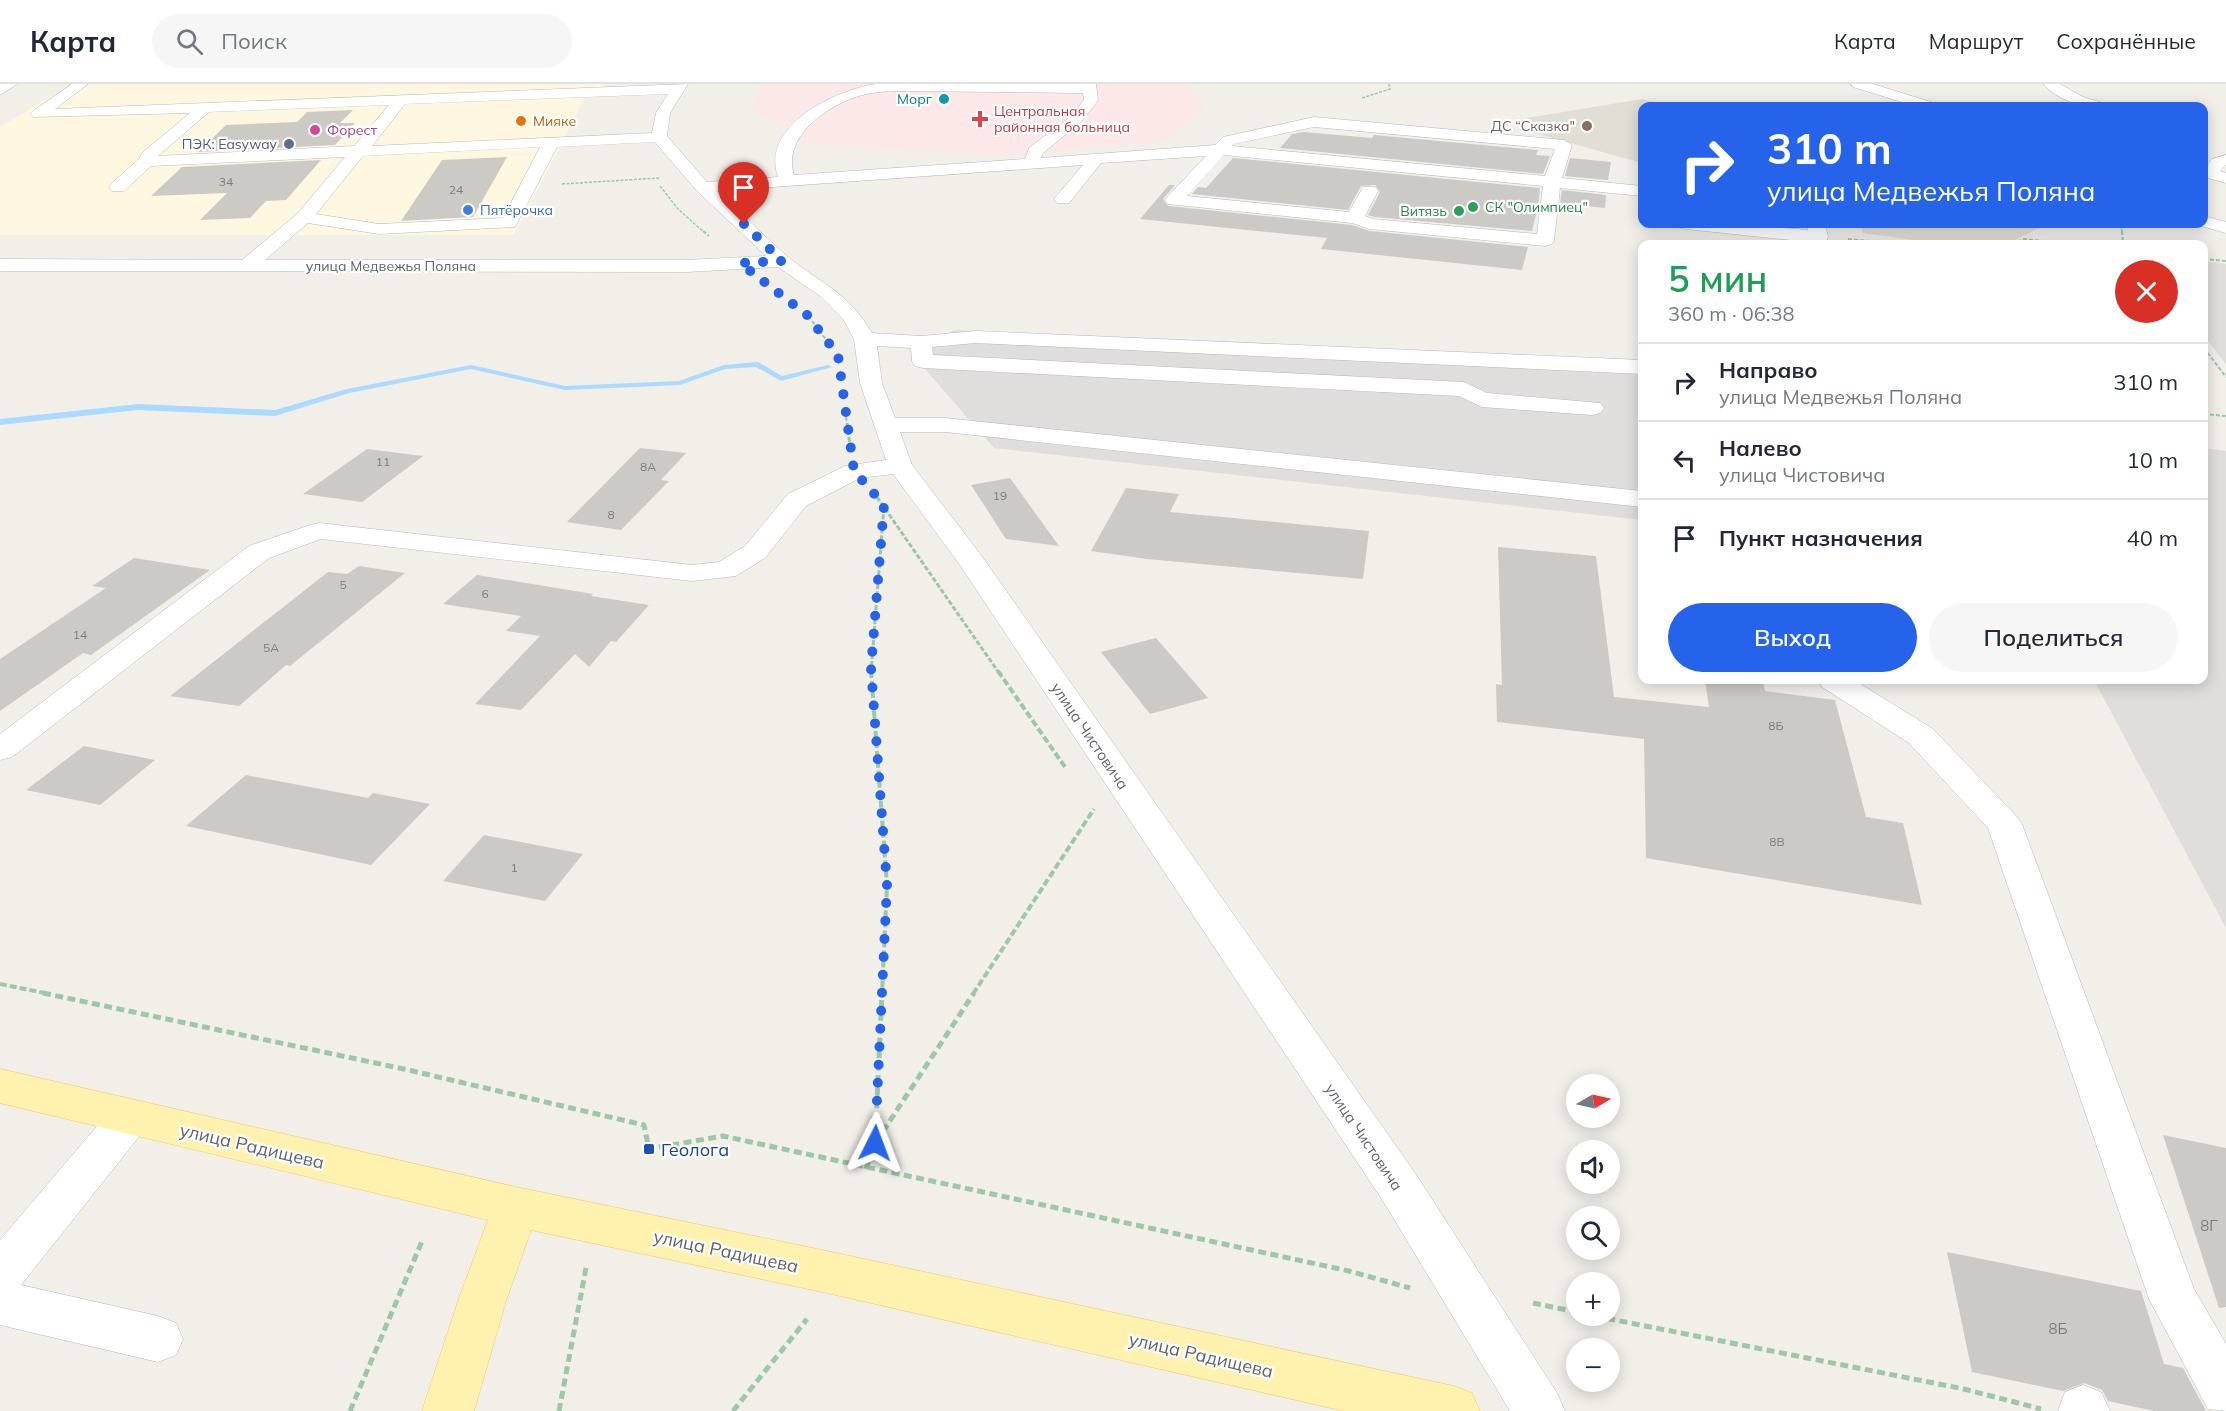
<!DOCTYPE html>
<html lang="ru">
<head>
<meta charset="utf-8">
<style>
	body { margin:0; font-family:Mulish,sans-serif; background:#f6f6f7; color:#1f2937; height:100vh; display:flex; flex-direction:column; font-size:22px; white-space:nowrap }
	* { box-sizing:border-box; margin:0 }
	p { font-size:20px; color:#747a83 }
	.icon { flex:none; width:33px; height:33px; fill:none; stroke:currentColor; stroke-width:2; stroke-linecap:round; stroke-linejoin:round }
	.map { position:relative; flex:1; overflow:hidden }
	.details { position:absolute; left:1638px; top:156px; width:570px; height:444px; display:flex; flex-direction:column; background:#fff; border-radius:12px; box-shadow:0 3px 15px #0003 }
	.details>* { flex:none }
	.guide { position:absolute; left:1638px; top:18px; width:570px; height:126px; border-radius:12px; box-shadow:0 3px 15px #0003; background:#2563eb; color:#fff; overflow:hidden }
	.needle { width:39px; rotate:81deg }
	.controls { position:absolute; left:1566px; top:990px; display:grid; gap:12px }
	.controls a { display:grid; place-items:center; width:54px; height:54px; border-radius:50%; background:#fff; box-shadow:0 3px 15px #0003; font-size:30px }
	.pin { position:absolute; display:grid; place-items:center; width:51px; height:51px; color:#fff; margin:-62px -26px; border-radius:50% 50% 50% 0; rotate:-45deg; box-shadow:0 0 6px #0007 }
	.pin .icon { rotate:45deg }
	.me { position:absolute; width:66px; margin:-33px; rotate:3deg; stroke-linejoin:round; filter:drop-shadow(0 0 4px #0008) }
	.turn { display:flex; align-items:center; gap:21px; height:126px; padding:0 30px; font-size:27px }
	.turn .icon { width:78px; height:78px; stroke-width:2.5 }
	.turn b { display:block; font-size:42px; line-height:51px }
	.round { display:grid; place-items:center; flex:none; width:63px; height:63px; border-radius:32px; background:#f6f6f7 }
	.head { display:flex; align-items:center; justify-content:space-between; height:102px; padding:0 30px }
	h1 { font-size:36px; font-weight:600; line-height:45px; color:#1e9e55 }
	.cta { display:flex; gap:12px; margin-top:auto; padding:12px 30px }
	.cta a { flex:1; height:69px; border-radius:36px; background:#2563eb; color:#fff; font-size:24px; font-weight:600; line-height:69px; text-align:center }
	.cta a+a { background:#f6f6f7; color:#1f2937 }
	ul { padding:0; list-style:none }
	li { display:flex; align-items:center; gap:18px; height:78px; padding:0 30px; border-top:2px solid #e0e1e3 }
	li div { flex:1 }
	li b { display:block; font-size:22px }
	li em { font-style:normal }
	header { display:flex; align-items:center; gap:36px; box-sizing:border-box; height:84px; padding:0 30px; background:#fff; border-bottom:2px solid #e0e1e3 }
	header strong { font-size:28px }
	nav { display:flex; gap:33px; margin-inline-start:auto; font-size:21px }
	.search { width:420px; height:54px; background:#f6f6f7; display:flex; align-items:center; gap:15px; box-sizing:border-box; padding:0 21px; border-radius:33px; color:#747a83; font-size:22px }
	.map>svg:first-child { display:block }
	.commercial { fill:#fef7e0 }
	.industrial { fill:#e0deda }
	.education { fill:#e1ded6 }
	.medical { fill:#fce8e6 }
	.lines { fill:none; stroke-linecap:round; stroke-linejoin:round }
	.stream { fill:#aadaff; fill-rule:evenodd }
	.building { fill:#cccac5 }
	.minor-casing { stroke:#b5b8bc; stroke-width:1 }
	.major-casing { stroke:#f2c960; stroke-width:1 }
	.path-far4 { stroke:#9cc7a9; stroke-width:1.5; stroke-dasharray:3 1.5; stroke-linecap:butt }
	.path-far3 { stroke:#9cc7a9; stroke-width:2; stroke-dasharray:4 2; stroke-linecap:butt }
	.path-far2 { stroke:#9cc7a9; stroke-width:3; stroke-dasharray:5 2; stroke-linecap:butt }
	.path-far1 { stroke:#9cc7a9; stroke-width:4; stroke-dasharray:7 3; stroke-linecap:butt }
	.path { stroke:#9cc7a9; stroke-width:5; stroke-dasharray:8 4.5; stroke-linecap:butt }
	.minor { fill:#fff; fill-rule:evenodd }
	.major { fill:#fff2af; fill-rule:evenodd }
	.route { stroke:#2563eb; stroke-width:10; stroke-dasharray:0 18 }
	.culture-dot { fill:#0f9aa8; stroke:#fff; stroke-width:2 }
	.health-dot { fill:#e0444e; stroke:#fff; stroke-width:2 }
	.food-dot { fill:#e8710a; stroke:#fff; stroke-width:2 }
	.education-dot { fill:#8d6e63; stroke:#fff; stroke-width:2 }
	.hotel-dot { fill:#d1479c; stroke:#fff; stroke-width:2 }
	.service-dot { fill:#5c6f8a; stroke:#fff; stroke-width:2 }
	.leisure-dot { fill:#2e9e5b; stroke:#fff; stroke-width:2 }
	.shop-dot { fill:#3f7fe0; stroke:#fff; stroke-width:2 }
	.transit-dot { fill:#1a4fb4; stroke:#fff; stroke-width:2 }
	.labels { text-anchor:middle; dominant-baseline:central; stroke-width:4.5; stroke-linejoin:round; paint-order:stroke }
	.number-label { font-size:12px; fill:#7a7d7f }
	.far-culture-label { font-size:14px; fill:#0d838f; stroke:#fff; text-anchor:end }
	.far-health-label { font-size:14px; fill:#be3a42; stroke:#fff; text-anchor:start }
	.far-food-label { font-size:14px; fill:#c56008; stroke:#fff; text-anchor:start }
	.far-education-label { font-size:14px; fill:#785e54; stroke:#fff; text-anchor:end }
	.far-hotel-label { font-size:14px; fill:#b23c85; stroke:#fff; text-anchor:start }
	.far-service-label { font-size:14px; fill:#4e5e75; stroke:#fff; text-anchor:end }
	.far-leisure-label { font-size:14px; fill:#27864d; stroke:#fff; text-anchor:start }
	.far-shop-label { font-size:14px; fill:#366cbe; stroke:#fff; text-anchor:start }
	.far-street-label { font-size:14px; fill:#5f6368; stroke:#fff }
	.street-label { font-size:15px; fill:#5f6368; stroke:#fff }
	.near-number-label { font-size:15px; fill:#7a7d7f }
	.near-street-label { font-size:18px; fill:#5f6368; stroke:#fff }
	.near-transit-label { font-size:18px; fill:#164399; stroke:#fff; text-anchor:start }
</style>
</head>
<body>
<header>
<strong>Карта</strong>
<div class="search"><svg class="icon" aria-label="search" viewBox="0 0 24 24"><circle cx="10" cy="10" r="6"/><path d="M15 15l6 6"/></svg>Поиск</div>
<nav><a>Карта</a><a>Маршрут</a><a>Сохранённые</a></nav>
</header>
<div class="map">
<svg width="2226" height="1327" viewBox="0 0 2226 1327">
	<rect width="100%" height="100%" fill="#f1efe8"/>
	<path class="commercial" d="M72,0H604L601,6L588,7L514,151H0V43Z"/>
	<path class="industrial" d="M2204,177L2226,180V280L2204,252Z
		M955,246L1642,276V436L994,364L910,268Z
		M2204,364L2226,367V844L2094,596H2204Z"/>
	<path class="education" d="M1642,15L1671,22H1642V79L1534,49L1527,34Z
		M1860,140H2047L2007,160H1941L1863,149Z"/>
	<path class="medical" d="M763,0H1187L1204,24L1162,58L991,70L779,58L789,44L750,25Z"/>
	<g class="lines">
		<path class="stream" d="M758,278L782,292L828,281L832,283L781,297L756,283L725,285L680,301L565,306L471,285L349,309L275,332L138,326L0,341V335L138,320L275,326L347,305L471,281L565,302L679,297L724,281Z"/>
	</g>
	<path class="building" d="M353,26L340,39H355L335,61L198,68L226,41L297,38L307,28Z
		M1304,48L1372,54L1374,51L1538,66L1536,71L1550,72L1543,90L1280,64L1292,50Z
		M507,73L473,133L401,137L442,76Z
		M1233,74L1540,104L1538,123L1532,147L1374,133L1368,131L1380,108L1375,101L1361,102L1348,126L1192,110L1198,103L1206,104Z
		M1570,74L1611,78L1608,96L1565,92Z
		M321,76L286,116L266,117L250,134L200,136L227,109L151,112L182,83Z
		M1169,101H1175L1163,115L1168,122L1352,141L1370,147L1528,163L1522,186L1321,165L1327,154L1140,135Z
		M1562,106L1606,111L1605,124L1560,119Z
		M640,364L686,369L661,396L669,397L621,446L567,438Z
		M367,365L423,372L362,418L303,410Z
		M1010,394L1059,462L1006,455L971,401Z
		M1126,404L1179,410L1170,428L1369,447L1363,495L1147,475L1091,467Z
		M1498,463L1596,472L1614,613L1709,623L1705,596H1763L1765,607L1835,616L1866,733L1903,739L1922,821L1646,774L1644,655L1497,638L1496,600L1502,601Z
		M134,474L210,486L91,571L83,569L0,627V575L106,504L92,502Z
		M359,482L405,489L290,582L286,581L239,622L170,612L328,488L347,490Z
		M477,491L593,510L591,512L649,521L616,558L611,557L589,583L575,570L521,626L475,620L540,552L506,547L521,532L443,520Z
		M1156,554L1208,614L1150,630L1101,568Z
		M84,662L155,676L100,721L26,706Z
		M246,691L368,714L373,709L430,720L371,781L186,742Z
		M484,751L583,770L545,817L443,797Z
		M2163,1051L2226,1064V1223L2219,1224Z
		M1947,1168L2141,1207L2164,1280L2183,1284L2206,1327H2154L2108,1317L2102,1306L2084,1299L2063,1307L1972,1288Z"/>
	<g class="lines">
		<g class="minor-casing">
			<path id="minor" d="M0,0H17L0,11Z
				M72,0H88L55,25L688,0L670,29L667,52L707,98L778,93C760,41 836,6 876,0H1096L1098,16L1096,19L1080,39L1043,69L1041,74L1215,61L1223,53L1314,33L1564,56L1572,61L1562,94L1642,102V112L1560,104L1554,156L1552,160L1545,162L1370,145L1352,139L1168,120L1165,116L1168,112L1206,72L1101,79L1069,119H1057L1054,115L1083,81L717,107C741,129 764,152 788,173C822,200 849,209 872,249L921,252L976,247L1642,276V290L976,259L932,263L933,271L1464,298L1487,309L1600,319L1604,324L1600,329L1592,331L1482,323L1459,312L923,284L915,282L912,277L911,264L877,262L882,299L895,334H945L1642,407V423L945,348H900L912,381L981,471L1415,1089L1557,1309L1565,1327H1510L1383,1117L960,481L893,390L860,394L806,422L765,474L736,492L692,497L321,455L269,474L12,673L0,676V650L249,462L310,441L319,439L692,481L719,478L745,462L788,410L845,382L886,376L860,299L854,255L843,235L820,212L778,183L686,188L0,187V175L242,176L298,129L345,73L151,82L124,107H112L109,103L112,99L139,75L142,69L190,29L33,33L30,30L33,27ZM901,7L1083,9L1084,16L1070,33L1029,64L1025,75L794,91C782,53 826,22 859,12C872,8 887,7 901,7ZM668,10L656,29L652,49L372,62L405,20ZM389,21L354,62L158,72L209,28ZM1314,43L1555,65L1545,92L1232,62L1234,60ZM655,58L697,107L766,172L686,176H265L308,139L379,150L515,143L557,63ZM540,63L503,134L379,140L316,130L363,72ZM1224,71L1543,102L1537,150L1373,135L1365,132L1378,107L1375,103H1363L1349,128L1187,112Z
				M1851,0H1873L1934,19L1936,22H1915L1853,3Z
				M2043,0H2060L2083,13L2103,19L2105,22C2084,24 2058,17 2043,0Z
				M2226,71V81L2220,87L2226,89V99L2204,93V86L2212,75Z
				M2204,132L2226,138V149L2198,141L2204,140Z
				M1677,140H1737L1808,146L1807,140H1825L1828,153L1826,157L1819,159L1686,145L1680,144Z
				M1818,596H1854L1933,645L2016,732L2022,740L2194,1205L2226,1260V1327L2208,1325L2149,1215L1988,744L1909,659L1822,603Z
				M130,1015L145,1021L152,1033L145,1045L21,1201L158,1232L176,1239L183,1255L176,1271L158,1278L0,1241V1156L115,1021Z
				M2083,1301L2101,1308L2110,1327H2058L2065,1308Z"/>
		</g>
		<g class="major-casing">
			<path id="major" d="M0,985L516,1103L827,1167L1454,1302L1472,1309L1480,1327H1344L827,1209L531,1146L506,1217L474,1327H422L458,1217L488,1136L0,1019Z"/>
		</g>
		<path class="path-far4" d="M1362,14L1390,5L1389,0
			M562,100L659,94
			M660,102L678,125L705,149
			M2121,140L2122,149"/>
		<path class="path-far3" d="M703,147L709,152
			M2122,147L2123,160
			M1848,155L1901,160
			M2012,160L2024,155L2072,160
			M2204,175L2226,177
			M812,237L831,262
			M2204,264L2226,293
			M2204,330L2226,332
			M846,333L847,340"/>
		<path class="path-far2" d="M847,339L850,361
			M877,413L999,589
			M871,589L884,422"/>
		<path class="path-far1" d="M871,587L887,801L882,910
			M998,587L1065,683
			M0,900L50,910
			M973,910L1094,725"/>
		<path class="path" d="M43,909L404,985L644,1041L649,1065L723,1052L1349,1187L1410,1204
			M876,1058L974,909
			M866,1085L875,1059L882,909
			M1533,1219L1576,1228
			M1595,1232L1964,1305L2041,1325
			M350,1327L423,1155
			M559,1327L586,1184
			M733,1327L807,1235"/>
		<use href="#minor" class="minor"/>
		<use href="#major" class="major"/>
	</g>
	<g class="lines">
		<path class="route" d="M744,140L782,177L740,179L807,231L838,271L854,387L884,421L871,584L887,801L875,1059"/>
	</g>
	<circle class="culture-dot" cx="944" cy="15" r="6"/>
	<path class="health-dot" d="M977 26h6v6h6v6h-6v6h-6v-6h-6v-6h6z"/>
	<circle class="food-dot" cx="521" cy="37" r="6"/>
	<circle class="education-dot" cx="1587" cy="42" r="6"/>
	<circle class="hotel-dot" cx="315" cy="46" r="6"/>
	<circle class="service-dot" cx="289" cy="60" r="6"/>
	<g class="leisure-dot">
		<circle cx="1473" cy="123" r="6"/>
		<circle cx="1459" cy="127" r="6"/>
	</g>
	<circle class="shop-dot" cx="468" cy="126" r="6"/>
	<rect class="transit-dot" x="643" y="1059" width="12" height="12" rx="3"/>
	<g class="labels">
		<g class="number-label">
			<text x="226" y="97">34</text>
			<text x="456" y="105">24</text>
			<text x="383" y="377">11</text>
			<text x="648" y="382">8А</text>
			<text x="1000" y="411">19</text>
			<text x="611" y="430">8</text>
			<text x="343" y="500">5</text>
			<text x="485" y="509">6</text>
			<text x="80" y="550">14</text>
			<text x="271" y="563">5А</text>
			<text x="1776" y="641">8Б</text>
			<text x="1777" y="757">8В</text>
			<text x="514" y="783">1</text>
		</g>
		<g class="far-culture-label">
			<text x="932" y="15">Морг</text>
		</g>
		<g class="far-health-label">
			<text x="994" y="27">Центральная<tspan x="994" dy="16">районная больница</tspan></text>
		</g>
		<g class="far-food-label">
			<text x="533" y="37">Мияке</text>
		</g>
		<g class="far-education-label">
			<text x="1575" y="42">ДС “Сказка"</text>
		</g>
		<g class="far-hotel-label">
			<text x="327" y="46">Форест</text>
		</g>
		<g class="far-service-label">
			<text x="277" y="60">ПЭК: Easyway</text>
		</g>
		<g class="far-leisure-label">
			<text x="1485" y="123">СК "Олимпиец"</text>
			<text x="1447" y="127" text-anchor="end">Витязь</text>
		</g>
		<g class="far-shop-label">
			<text x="480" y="126">Пятёрочка</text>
		</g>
		<g class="far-street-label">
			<text x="391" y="182">улица Медвежья Поляна</text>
		</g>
		<g class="street-label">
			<text transform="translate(1090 652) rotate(56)">улица Чистовича</text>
			<text transform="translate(1364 1053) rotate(56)">улица Чистовича</text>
		</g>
		<g class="near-number-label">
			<text x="2209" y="1141">8Г</text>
			<text x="2058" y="1244">8Б</text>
		</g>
		<g class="near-street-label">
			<text transform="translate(252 1062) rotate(13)">улица Радищева</text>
			<text transform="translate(726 1167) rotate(12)">улица Радищева</text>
			<text transform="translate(1201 1271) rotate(13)">улица Радищева</text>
		</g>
		<g class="near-transit-label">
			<text x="661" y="1065">Геолога</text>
		</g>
	</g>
</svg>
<div class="controls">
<a><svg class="needle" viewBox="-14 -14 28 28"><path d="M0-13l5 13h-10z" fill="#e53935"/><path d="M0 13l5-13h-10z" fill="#747a83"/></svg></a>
<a><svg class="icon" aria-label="sound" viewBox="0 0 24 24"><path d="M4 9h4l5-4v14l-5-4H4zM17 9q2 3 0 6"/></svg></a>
<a><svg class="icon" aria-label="search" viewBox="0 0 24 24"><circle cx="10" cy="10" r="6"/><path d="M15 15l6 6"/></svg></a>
<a>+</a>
<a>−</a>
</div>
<div class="pin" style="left:744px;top:140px;background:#d93025"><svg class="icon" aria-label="arrive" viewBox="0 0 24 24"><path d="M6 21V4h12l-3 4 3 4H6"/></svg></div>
<svg class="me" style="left:875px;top:1059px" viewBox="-20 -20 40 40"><path d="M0-17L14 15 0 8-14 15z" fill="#2563eb" stroke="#fff" stroke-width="4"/></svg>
<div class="guide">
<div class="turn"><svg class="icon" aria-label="right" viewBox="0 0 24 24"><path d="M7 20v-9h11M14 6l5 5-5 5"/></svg><div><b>310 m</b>улица Медвежья Поляна</div></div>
</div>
<section class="details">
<div class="head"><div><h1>5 мин</h1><p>360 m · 06:38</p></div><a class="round" style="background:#d93025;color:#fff"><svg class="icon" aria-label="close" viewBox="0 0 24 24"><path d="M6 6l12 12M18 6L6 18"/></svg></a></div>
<ul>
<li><svg class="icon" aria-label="right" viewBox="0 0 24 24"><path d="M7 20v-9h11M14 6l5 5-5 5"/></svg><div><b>Направо</b><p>улица Медвежья Поляна</p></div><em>310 m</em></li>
<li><svg class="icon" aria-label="left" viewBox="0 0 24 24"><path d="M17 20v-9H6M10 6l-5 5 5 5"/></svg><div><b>Налево</b><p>улица Чистовича</p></div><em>10 m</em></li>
<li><svg class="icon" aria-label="arrive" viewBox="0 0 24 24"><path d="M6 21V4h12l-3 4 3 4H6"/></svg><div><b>Пункт назначения</b></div><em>40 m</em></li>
</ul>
<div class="cta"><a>Выход</a><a>Поделиться</a></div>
</section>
</div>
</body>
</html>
